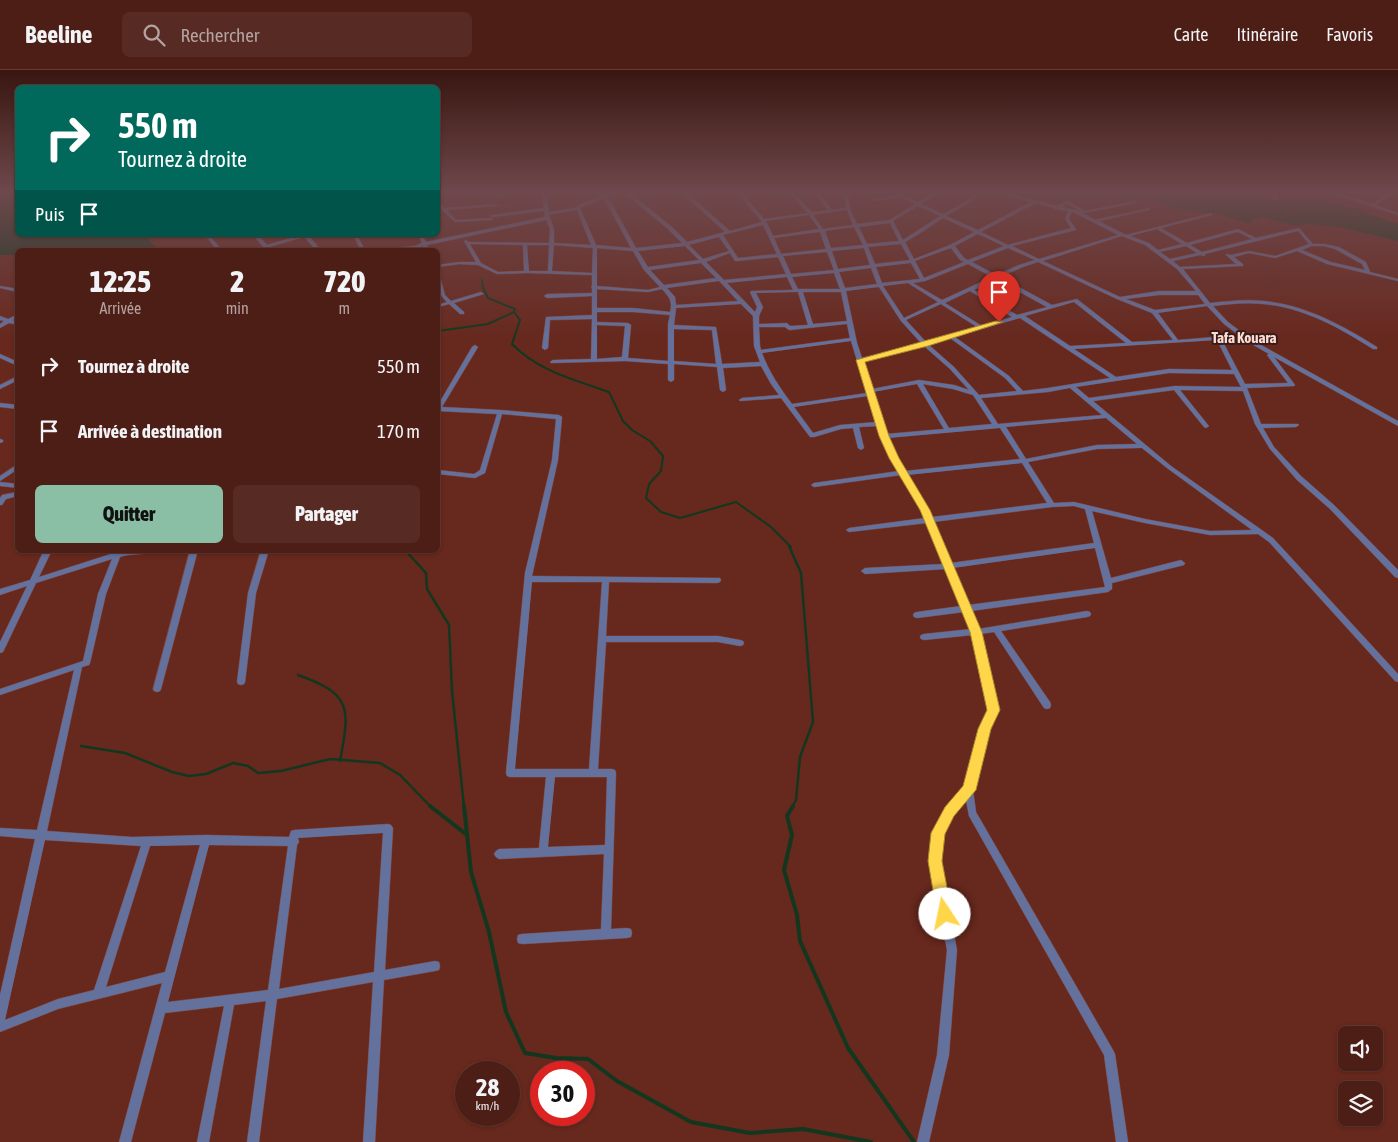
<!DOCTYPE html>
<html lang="fr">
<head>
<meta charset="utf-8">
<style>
	body { margin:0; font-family:"Asap Condensed",sans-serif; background:#572b23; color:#f1f3f6; height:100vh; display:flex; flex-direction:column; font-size:19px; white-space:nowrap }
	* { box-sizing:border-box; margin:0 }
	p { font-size:16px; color:#b3a2a1 }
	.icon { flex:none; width:28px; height:28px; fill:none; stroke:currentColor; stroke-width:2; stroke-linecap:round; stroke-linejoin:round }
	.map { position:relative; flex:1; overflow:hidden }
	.drawer { position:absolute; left:15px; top:178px; width:425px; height:305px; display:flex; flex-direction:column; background:#4d1e16; border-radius:8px; box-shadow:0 1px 4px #0004,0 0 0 1px #643c35 }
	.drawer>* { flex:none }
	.hud { position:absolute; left:15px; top:15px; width:425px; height:152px; border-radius:8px; box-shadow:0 1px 4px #0004,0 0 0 1px #643c35; background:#00695c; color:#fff; overflow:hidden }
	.controls { position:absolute; left:1338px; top:956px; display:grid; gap:10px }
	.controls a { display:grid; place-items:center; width:45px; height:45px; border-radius:8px; background:#4d1e16; box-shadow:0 1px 4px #0004,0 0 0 1px #643c35; font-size:25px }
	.speed { position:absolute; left:455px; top:991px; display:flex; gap:10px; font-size:25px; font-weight:700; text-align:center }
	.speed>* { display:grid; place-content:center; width:65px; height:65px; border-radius:50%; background:#4d1e16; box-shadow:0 1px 4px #0004,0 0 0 1px #643c35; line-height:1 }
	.speed small { font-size:12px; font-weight:400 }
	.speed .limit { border:8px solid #d22; background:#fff; color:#111 }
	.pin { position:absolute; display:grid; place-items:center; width:42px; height:42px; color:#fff; margin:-51px -21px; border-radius:50% 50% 50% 0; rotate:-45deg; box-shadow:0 0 5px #0007 }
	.pin .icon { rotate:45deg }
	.me { position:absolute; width:55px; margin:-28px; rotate:349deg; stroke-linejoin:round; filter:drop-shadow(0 0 4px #0008) }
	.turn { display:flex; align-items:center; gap:18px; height:105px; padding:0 20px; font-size:22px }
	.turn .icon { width:65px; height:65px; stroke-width:2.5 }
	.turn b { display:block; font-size:35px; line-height:42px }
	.then { display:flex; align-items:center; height:48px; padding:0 20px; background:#0003; gap:10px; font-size:19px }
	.eta { display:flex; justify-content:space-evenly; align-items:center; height:85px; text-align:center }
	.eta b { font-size:30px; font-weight:800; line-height:35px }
	.cta { display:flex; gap:10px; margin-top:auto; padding:10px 20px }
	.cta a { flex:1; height:58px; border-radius:8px; background:#8abfa5; color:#111; font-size:20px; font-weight:800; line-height:58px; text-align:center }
	.cta a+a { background:#572b23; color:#f1f3f6 }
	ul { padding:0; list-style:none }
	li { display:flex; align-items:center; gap:15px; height:65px; padding:0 20px }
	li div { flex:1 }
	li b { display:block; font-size:19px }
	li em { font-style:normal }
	header { display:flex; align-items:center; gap:30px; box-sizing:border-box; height:70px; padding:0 25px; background:#4d1e16; border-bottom:1px solid #643c35 }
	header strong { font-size:24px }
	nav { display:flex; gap:28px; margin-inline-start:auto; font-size:18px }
	.search { width:350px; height:45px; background:#572b23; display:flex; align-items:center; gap:12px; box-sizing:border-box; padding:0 18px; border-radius:8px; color:#b3a2a1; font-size:19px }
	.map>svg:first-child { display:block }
	.water { fill:#12371e }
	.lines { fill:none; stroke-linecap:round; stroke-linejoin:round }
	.stream-far2 { stroke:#12371e; stroke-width:2 }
	.stream-far1 { stroke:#12371e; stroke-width:2.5 }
	.stream { stroke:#12371e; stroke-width:4 }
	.minor-casing { stroke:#80453b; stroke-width:1 }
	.minor { fill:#65719d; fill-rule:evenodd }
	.route { fill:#ffd54a; stroke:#a68a30 }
	.labels { text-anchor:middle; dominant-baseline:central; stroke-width:4; stroke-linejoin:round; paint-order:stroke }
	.far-quarter-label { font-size:15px; font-weight:bold; fill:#fcdbd5; stroke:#391c17 }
</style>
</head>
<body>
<header>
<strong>Beeline</strong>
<div class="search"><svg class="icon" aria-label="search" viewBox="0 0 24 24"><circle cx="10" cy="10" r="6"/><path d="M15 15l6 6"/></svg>Rechercher</div>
<nav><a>Carte</a><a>Itinéraire</a><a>Favoris</a></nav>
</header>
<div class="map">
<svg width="1398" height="1072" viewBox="0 0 1398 1072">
	<rect width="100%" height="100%" fill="#67281d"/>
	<path class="water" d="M0,121H17L18,165H144L159,180H18L17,185H0Z
		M1257,121L1272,129C1314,119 1358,140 1398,154V171L1340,157L1310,154L1295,156L1263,147L1254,149L1249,154L1219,144L1176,139L1150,129L1131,128L1127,131L1116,128L1069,131L1055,126H1024L1004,122Z"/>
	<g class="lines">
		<path class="stream-far2" d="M482,210L483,218L488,228L515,239L514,242L520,250L512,274C538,301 575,310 609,322L623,351L632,360L650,371L663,386L661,401L649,414L646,428L661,442L680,448L736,432L771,457L791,477
			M438,261L488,254L514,242"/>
		<path class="stream-far1" d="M789,476L801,503L813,652L800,687L796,730L792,737
			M405,480L426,503L427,519L449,555L452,621L464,737
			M298,605C352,624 350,638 340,691
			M81,676L125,683L172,702L189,706L206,704L233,693L248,696L258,703L281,701L330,689L380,693L400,705L431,737"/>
		<path class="stream" d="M430,736L467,765
			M464,736L471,802L489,862L506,942L525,983L556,988L588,989L617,1011L691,1052L750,1063L803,1059L871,1072
			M793,736L787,746L792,765L784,800L797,845L800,871L848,978L914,1072"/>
		<g class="minor-casing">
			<path id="minor" d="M438,121L501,124L503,125L501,126L438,122Z
				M542,121H546L549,142L574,138L594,128L602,126L590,121H596L606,125L620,121H628L672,157L687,172L725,162L680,121H685L730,161L762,152L736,121H740L764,149L808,143L787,121H791L812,142L828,140L813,121H833L819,123L832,140L846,138L844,121H848L850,139L857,154L890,150L915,134L900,127L874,131L872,130L896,125L888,121H894L918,132L936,121H941L921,134L943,144L965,132L978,121H982L968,133L946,146L978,160L1031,132L993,121H1000L1057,136L1067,131L1085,141L1135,131L1137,132V133L1083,143L1095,150L1149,138V140L1099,151L1126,165L1212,143V145L1161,158L1187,173L1238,159L1256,168L1299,158L1313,174H1324L1339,177L1366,192L1370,202L1398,209V211L1327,194L1297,181L1275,188L1249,183L1234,187L1243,194V196H1241L1183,199L1210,233C1228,231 1246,229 1264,231C1305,235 1342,255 1377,277V279H1373C1340,258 1303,237 1263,234C1246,232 1229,234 1213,236L1228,252L1252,270L1398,351V356L1274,287L1295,315L1294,316L1247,318L1261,354H1298L1299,355L1296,357L1263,358L1274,377L1301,406L1334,435L1398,500V508L1395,507L1330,439L1297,410L1270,379L1255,354L1243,321L1180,320L1208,355L1209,356L1206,358L1204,357L1174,320L1093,331L1171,396L1273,468L1398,604V612L1395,611L1269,472L1258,464L1210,465L1145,453L1092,441L1111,508L1181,490L1185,493L1184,495L1112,513V519L1108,522L971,541L978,559L1087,541L1090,542L1091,544L1090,546L1087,547L1001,561L1050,632L1051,635L1050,638L1047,639L1044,638L994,562L980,564L998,640L988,659L973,720L976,742L1113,980L1115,984L1128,1072H1116L1104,985L969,746L966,730L952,744L943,764L940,791L957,880L949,985L929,1072H917L937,985L947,880L930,791L933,763L946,738L965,718L980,659L990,640L973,565L924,570L921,569L920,567L921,565L924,564L971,559L964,542L917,548L914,547L913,545L914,543L917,542L961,536L946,499L865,504L861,501L865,498L944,494L927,453L849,462L846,460L849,458L925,448L922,440L901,405L814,417L811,415L814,413L899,401L891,388L878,356L859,357L864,378L861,380L858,378L853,358L841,359L814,367H810L781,328L740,331L739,330L742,328L779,325L771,314L761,296L723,298L726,320L723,322L720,320L717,297L674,294V310L671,312L668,310V294L625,291L551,293L550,292L553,290L591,289L592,249L550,250L548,278L545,280L542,278L546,247L592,245V226L547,228L544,226L547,224L592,223V218L591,217L592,216V205L527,203L497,204L478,195L459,194L438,197V195L459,192H476L464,171L466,170L469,172L549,173L550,159L546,150L427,175L429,180H425L423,176L414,180H408L409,179L380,180L382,179L415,176L422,173L418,165H422L426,172L545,147L544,141L492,147L490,146L492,145L544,138ZM624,123L668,159L682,173L636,178L608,127ZM604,128L631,178L596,175L580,138ZM1036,133L1054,138V139L1068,141L1065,149L1071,158L1008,175L981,162ZM1067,134L1081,141L1061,137ZM918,136L940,146L903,170L893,151ZM577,140L591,175L554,173V159L549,145ZM847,140L853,155L823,159L813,145ZM1072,142L1077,144L1118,165L1039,189L1012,176L1076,160V159L1069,149ZM809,145L819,159L773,166L766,151ZM943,148L974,162L950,175L914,189L905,172L919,164ZM890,153L899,171L867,174L859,157ZM763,155L777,184L738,188L723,165ZM854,157L863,175L831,178L825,161ZM1157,159L1182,174L1158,180L1149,173L1130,166ZM1298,161L1309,174L1275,186L1249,181L1231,185L1226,184V185L1236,194L1180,197L1173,191L1200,185L1205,186V184ZM820,162L826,179L781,184L774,168ZM1238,162L1252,169L1202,182L1190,175ZM978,164L1004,176L968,190L964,188L955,176ZM1122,166L1145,175L1177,199L1196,221H1159L1120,227L1043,191ZM719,167L729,181L703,189L689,175ZM470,174L523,175L524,201L498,202L481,193ZM901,174L910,190L875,194L868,177ZM527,175H549L548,201H529ZM554,175L593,178L592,203L552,201ZM685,176L699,190L648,197L638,181ZM1186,176L1197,183L1170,189L1160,182ZM1312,176H1324L1335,179L1362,194L1365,200L1331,192L1302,180ZM597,178L633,181L644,200L660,217L648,220L597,216ZM864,178L870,195L838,199L832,181ZM951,178L960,190L964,192L924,208L915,191ZM1008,178L1035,190L1019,195L996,205L972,192ZM827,182L834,200L791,204L783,186ZM730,183L735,191H737L778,187L786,204L724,210L706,192ZM1038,192L1117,229L1152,243L1173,270L1132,272L1077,229L1052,235L1000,207L1023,197ZM701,193L716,208L664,215L650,200ZM911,193L920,209L882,213L876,197ZM968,194L992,207L942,230L913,213L925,211ZM871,198L877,214L845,218L839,202ZM834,203L840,219H798L792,207ZM787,207L793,220L751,221L750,222L757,237L755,242L727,213ZM996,209L1047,237L1017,245L974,220ZM719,211L738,231L676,235L675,227L667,218ZM908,213L938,232L904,248L883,216ZM879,217L901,251L921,273L862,288L857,273L846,221ZM597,219L648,222L662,219C669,227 673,231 670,242L633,238H597ZM970,221L1012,247L982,256L945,233ZM798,222L808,255L790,256L787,253L759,254V246L763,237L756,223ZM803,222H841L847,251L813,254ZM1159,225H1198L1205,234L1155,240L1126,229ZM1074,232L1126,273L1070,276L1025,246ZM741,234L753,246L754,276L760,292L722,294L716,257L674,255L676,238ZM941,234L977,257L926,272L906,250ZM1207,236L1224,254L1240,266L1221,267L1218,265L1215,267L1178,270L1158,243ZM597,242H633L670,245L668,254V291L628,288L631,255L628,253L597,252ZM1020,248L1110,308L1048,318L1023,321L1009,306L955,267ZM847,254L850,268L761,280L760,276L759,257H785L789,260ZM597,255L625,256L622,287L597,289ZM674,259L712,260L716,294L674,291ZM950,268L1005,308L1017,321L979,325L954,297L929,275ZM1243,269L1269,284L1267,285L1288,313L1245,314L1222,270ZM1217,270L1232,300L1169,299L1116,307L1074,279ZM851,271L867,323L792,334C780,318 769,302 762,283ZM924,276L950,299L969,320L954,315L919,310L872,319L863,291ZM1169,303L1234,304L1241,317L1175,316L1089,328L1076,317ZM917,314L944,359L886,364L873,322ZM923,314L953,319L973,325L992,354L949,358ZM1070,318L1102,345L998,354L981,328L1048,322ZM868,326L877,352L840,355L813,363L794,337ZM1106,348L1137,374L1097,375L1026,389L1006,357ZM1000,358L1020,389L905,401L897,388L888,368ZM1142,378L1167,398L1252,460L1210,461L1145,449L1074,432L1054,433L1028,392L1097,379ZM1022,393L1047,433L932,447L928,440L907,405ZM1074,436L1085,439L1094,473L951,493L933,452L1052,437ZM1095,478L1105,517L968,535L953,498Z
				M1275,121H1279L1277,129L1275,130L1273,129Z
				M1324,121H1331L1372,134L1392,121H1397L1376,135L1398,143V145Z
				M438,132L445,138L496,134L498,135L496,136L447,140L456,150L491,148L493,149L491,150L455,152L442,140H440L438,135Z
				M205,165H209L222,180H217Z
				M253,165H258L267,175L301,165H308L321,180H316L304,167L269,177L271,180H266Z
				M353,165H357L365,180H361Z
				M438,206L440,207L445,225L451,231L481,222L484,224L454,233L464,242V244H460L449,234L438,237V235L447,232C438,224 437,216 438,206Z
				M0,216L18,219V222L0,218Z
				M18,244V248L13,250L18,252V255L9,253L0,258V254L4,251L0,250V246L8,249Z
				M475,275L478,277L442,337L500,340L559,345L562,347L558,390L532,506L720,508L721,510L720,512L717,513L609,512L606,566H718L740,570L743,571L744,573L743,575L740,576L718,572H606L598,699H612L615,700L616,703L611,859L627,858L631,859L632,863L631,867L627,868L522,874L518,873L517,869L518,865L522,864L601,859L604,784L499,789L496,787L494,784L496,781L499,779L539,778L546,707H510L507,706L506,703L525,503L552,390L556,349L502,344L485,403L475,408L438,404V400L474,404L480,400L497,344L438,341V335L472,277ZM532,512H602L589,699H515ZM555,707H607L605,775L548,777Z
				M0,284L18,292V296L0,288Z
				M18,306V310L0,319V315Z
				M0,333L18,335V339L0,337Z
				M0,369L3,370V372L0,373Z
				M18,394V399L0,411V406Z
				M0,412L18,414V418L0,416Z
				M18,422V426L6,429L2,435H0V428L2,425Z
				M44,480H52L39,507L114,483L115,480H154C146,486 130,483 120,487L106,524L90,593L89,595L82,597L47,761L132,767L206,765L289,767L291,761L294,760L388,754L391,755L393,758L385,900L435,891L439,892L440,896L439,900L435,901L384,910L375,1072H363L373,912L277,929L259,1072H247L266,931L234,935L209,1072H197L224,936L165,943L131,1072H119L162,913L58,939L0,962V925L35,769L0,766V758L37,760L74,600L0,625V619L83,591L98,524L112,489L36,513L3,582L0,583V572L27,516L0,525V519L30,510ZM383,763L374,902L279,919L297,775L299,772L298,768ZM45,770L141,776L94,920L58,929L5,950ZM200,775L165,902L106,917L150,776ZM209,775L288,776L268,920L168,932Z
				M190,480H198L161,619L160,621L157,622L154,621L153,619Z
				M261,480H269L256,523L245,612L244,614L241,615L238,614L237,612L248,523Z"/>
		</g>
		<use href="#minor" class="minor"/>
	</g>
	<linearGradient id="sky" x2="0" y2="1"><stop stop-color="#391610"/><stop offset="0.45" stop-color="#6e484c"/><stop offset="1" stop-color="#6e484c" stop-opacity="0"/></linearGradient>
	<rect width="1398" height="271" fill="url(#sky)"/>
	<path class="route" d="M996,251L1003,252L928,276L865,292L889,366L899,388L930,440L982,562L1000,640L991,659L976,720L954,746L945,764L942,791L952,844L950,850L945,852L940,850L937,844L928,791L931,763L945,737L963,716L978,659L987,640L970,562L920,440L889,388L879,366L856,290Z"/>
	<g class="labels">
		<g class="far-quarter-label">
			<text x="1244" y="267">Tafa Kouara</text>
		</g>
	</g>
</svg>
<div class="controls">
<a><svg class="icon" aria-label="sound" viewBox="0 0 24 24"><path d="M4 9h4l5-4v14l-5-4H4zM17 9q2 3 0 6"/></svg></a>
<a><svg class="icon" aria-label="layers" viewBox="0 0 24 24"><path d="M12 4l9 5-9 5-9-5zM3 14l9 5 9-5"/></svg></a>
</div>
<div class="speed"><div>28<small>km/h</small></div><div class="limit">30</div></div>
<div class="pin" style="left:999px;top:252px;background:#d93025"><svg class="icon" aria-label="arrive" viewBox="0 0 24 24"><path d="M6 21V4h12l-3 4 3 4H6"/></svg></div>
<svg class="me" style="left:945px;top:844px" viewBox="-20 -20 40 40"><circle r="19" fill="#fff"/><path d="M0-13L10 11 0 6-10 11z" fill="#ffd54a"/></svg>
<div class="hud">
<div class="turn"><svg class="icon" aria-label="right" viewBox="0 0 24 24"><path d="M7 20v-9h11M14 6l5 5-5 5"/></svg><div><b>550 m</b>Tournez à droite</div></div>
<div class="then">Puis<svg class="icon" aria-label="arrive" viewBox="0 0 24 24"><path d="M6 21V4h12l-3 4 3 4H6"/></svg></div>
</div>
<section class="drawer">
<div class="eta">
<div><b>12:25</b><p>Arrivée</p></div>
<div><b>2</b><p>min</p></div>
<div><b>720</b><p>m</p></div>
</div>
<ul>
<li><svg class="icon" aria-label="right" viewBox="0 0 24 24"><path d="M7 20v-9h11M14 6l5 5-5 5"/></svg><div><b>Tournez à droite</b></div><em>550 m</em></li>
<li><svg class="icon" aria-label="arrive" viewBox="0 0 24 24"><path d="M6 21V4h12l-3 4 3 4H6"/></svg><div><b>Arrivée à destination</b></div><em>170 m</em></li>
</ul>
<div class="cta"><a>Quitter</a><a>Partager</a></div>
</section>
</div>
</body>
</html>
